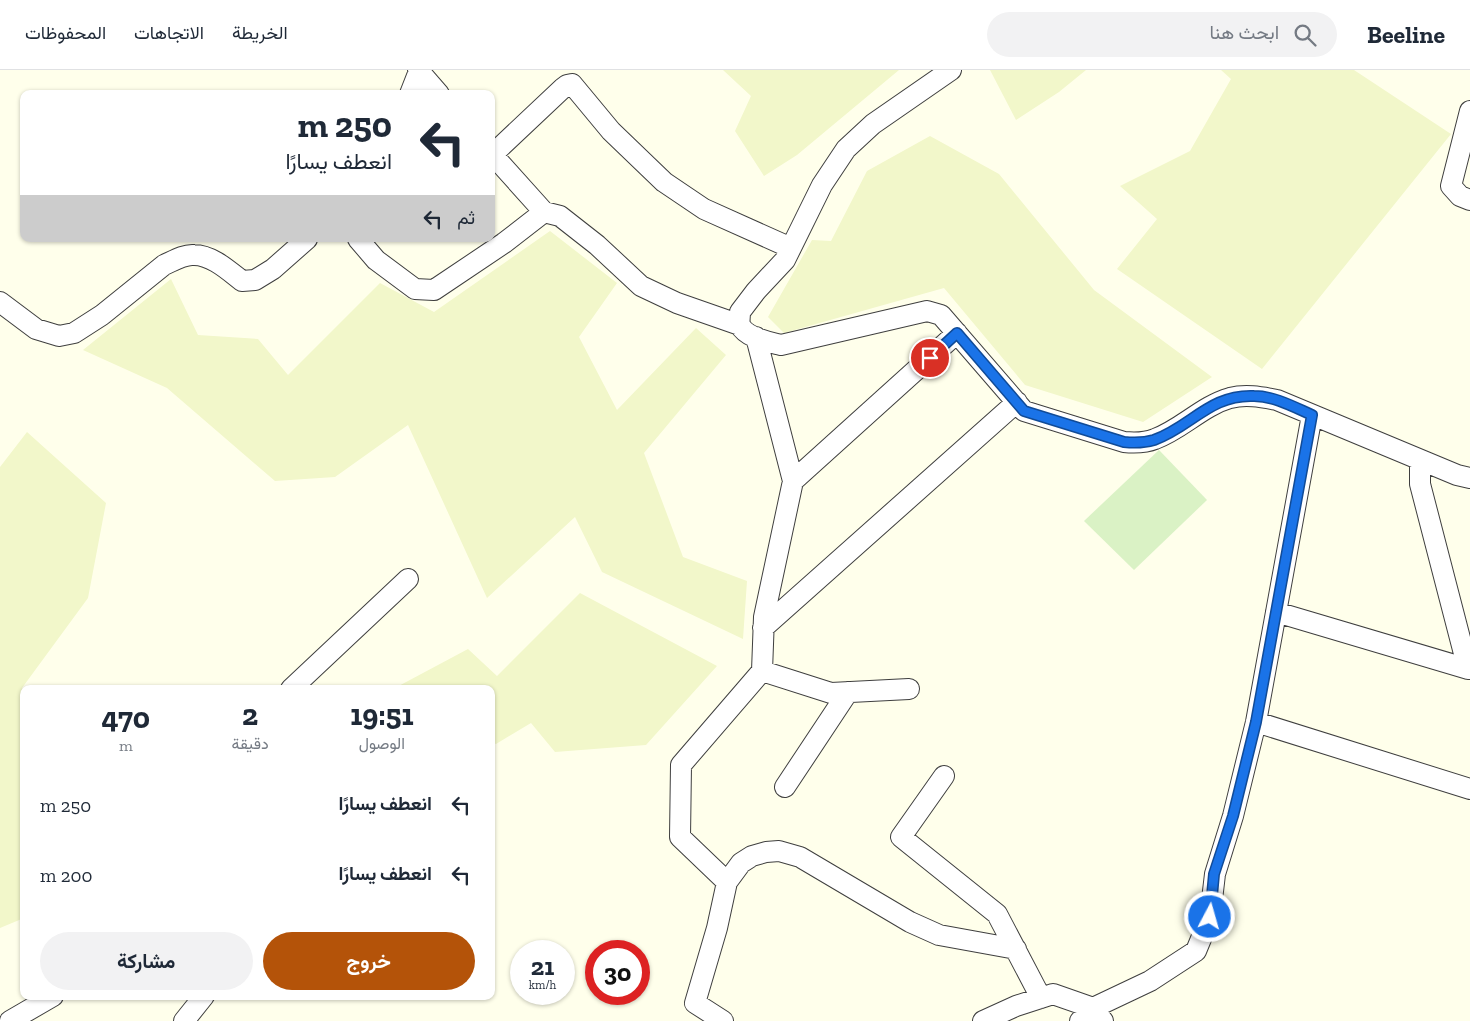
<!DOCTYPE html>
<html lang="ar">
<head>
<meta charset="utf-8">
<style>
	body { margin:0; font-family:"Zilla Slab",Vazirmatn,serif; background:#f2f2f3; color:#1f2937; direction:rtl; height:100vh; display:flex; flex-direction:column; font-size:19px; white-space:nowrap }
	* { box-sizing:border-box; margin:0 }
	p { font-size:16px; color:#747a83 }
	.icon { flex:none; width:28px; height:28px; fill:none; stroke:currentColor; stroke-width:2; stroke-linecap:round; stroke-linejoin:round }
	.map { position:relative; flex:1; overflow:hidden; direction:ltr }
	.details { position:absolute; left:20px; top:615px; width:475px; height:315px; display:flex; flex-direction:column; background:#fff; border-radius:10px; box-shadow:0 1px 4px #0004; direction:rtl }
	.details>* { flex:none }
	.hud { position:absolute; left:20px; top:20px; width:475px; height:152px; border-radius:10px; box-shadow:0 1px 4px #0004; direction:rtl; background:#fff; color:#1f2937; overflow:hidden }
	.speed { position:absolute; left:510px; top:870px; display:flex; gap:10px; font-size:25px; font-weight:700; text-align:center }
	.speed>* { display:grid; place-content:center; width:65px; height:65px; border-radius:50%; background:#fff; box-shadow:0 1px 4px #0004; line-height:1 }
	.speed small { font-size:12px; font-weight:400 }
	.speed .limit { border:8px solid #d22; background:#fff; color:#111 }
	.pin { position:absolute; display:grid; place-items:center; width:42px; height:42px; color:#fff; margin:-21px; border:2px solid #fff; border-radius:50%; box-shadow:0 1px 5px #0007 }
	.me { position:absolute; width:55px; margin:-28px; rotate:6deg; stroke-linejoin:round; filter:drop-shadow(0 0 4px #0008) }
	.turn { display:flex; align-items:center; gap:18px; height:105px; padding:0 20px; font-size:22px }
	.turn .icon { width:65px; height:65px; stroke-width:2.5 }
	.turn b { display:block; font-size:35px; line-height:42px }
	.then { display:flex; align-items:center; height:48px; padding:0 20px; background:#0003; gap:10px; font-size:19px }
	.eta { display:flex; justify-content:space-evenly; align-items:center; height:85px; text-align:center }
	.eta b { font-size:30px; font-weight:700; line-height:35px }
	.cta { display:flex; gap:10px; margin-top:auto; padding:10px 20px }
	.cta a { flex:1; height:58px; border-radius:30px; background:#b45309; color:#fff; font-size:20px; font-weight:700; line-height:58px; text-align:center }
	.cta a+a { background:#f2f2f3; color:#1f2937 }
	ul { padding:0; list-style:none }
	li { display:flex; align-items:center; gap:15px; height:70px; padding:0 20px }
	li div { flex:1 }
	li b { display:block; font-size:19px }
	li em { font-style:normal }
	header { display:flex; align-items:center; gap:30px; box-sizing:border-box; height:70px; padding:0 25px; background:#fff; border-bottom:1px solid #e0e1e3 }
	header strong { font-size:24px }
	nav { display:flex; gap:28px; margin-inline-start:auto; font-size:18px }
	.search { width:350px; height:45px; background:#f2f2f3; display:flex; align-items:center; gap:12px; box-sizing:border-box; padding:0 18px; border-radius:28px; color:#747a83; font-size:19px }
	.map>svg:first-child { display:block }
	.farmland { fill:#f2f7ca }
	.pitch { fill:#daf2c5 }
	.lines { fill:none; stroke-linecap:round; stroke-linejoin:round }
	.minor-casing { stroke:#3f3f3f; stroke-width:22 }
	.minor { stroke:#fff; stroke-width:20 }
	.route-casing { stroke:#114b97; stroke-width:12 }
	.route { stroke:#1a73e8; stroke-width:9 }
</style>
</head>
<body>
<header>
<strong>Beeline</strong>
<div class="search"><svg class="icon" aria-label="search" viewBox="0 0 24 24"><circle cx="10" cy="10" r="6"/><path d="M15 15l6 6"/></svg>ابحث هنا</div>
<nav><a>الخريطة</a><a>الاتجاهات</a><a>المحفوظات</a></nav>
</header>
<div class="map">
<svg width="1470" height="951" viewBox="0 0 1470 951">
	<rect width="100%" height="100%" fill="#ffffeb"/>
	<path class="farmland" d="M723,0H899L797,85L764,106L735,61L751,26Z
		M990,0H1086L1059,22L1016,50Z
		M1221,0H1354L1451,64L1262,299L1117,199L1157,149L1120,116L1190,81L1231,9Z
		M930,66L999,104L1094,220L1212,307L1143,352L1025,315L944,218L784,263L768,247L812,170L831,171L867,101Z
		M550,161L617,213L579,267L617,340L696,258L726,285L644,383L683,487L747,511L743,569L602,502L575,447L487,528L408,355L335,407L275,411L167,318L83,280L171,209L198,265L258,269L288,305L380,213L434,242Z
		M27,362L106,433L88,528L22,618L24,620V848L0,858V397Z
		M580,523L717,596L646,675L555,682L531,653L496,674L491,672V619H393L468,579L497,606Z"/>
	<path class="pitch" d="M1159,380L1207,430L1134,500L1084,451Z"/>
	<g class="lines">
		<g class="minor-casing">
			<path id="minor" d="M951,0L873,54L846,79L822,115L785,190L756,221L740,242C740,246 739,252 740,255C746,268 769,272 781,275L927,241L941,245L1024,341L1124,372C1134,373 1145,373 1155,369C1182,359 1202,336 1230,328C1246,324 1261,327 1277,330L1457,405L1470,408
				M419,1L439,24
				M410,24L419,1L418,0
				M1470,41L1451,116L1460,126L1470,130
				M491,83L544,142
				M493,84L563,18L567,15L572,14L611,61L664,112L704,139L791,178
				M358,169L376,190L415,219L434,220L504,173L544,142L560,146L597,175L641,216L677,233L740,255
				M0,232L36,259L59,266L74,263L102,245L164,195C173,191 184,184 194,185C212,185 229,201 242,211L255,210L273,199L307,169
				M1420,390V414L1468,599H1470
				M793,411L957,263
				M1276,542L1468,599
				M763,558L1017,332
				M762,601L831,623L909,619
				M291,619L408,509
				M1256,652L1470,719
				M944,706L901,767L997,844L1041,928
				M785,717L848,622
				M727,812L741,793L752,786L766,782L779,781L800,787L910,852L939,865L1016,879
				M10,951L53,926
				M184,951L204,926
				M723,951L695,933L717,858L727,812L680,767L681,695L762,601L764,547L793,411L756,267
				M983,951L1016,936L1053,924L1093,938L1103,951
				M1080,951L1093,938L1150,911L1196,881L1210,847L1215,804L1233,746L1256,652L1312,345"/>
		</g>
		<use href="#minor" class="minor"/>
	</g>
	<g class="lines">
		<g class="route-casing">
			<path id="route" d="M930,288L957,263L1024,341L1124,372C1134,373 1144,373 1154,370C1191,357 1210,324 1254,326C1274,326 1294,337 1312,345L1256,652L1233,746L1214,804L1210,847"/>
		</g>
		<use href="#route" class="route"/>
	</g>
</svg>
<div class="speed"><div>21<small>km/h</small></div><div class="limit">30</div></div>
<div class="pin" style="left:930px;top:288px;background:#d93025"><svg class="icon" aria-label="arrive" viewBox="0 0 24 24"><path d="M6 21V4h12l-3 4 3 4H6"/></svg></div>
<svg class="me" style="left:1210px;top:847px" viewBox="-20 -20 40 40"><circle r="17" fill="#1a73e8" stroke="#fff" stroke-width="3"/><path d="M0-11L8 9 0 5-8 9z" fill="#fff"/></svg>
<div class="hud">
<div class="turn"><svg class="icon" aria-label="left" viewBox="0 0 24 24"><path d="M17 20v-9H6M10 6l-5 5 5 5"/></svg><div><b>250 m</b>انعطف يسارًا</div></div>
<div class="then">ثم<svg class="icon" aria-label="left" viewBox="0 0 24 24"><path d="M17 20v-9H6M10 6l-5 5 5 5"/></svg></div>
</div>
<section class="details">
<div class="eta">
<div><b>19:51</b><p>الوصول</p></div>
<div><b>2</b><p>دقيقة</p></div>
<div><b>470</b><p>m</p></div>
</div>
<ul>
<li><svg class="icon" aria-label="left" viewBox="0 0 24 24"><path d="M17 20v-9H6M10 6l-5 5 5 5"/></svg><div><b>انعطف يسارًا</b></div><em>250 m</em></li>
<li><svg class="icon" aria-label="left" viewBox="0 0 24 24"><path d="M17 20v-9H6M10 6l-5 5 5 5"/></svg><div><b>انعطف يسارًا</b></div><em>200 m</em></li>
</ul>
<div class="cta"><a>خروج</a><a>مشاركة</a></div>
</section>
</div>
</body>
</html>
